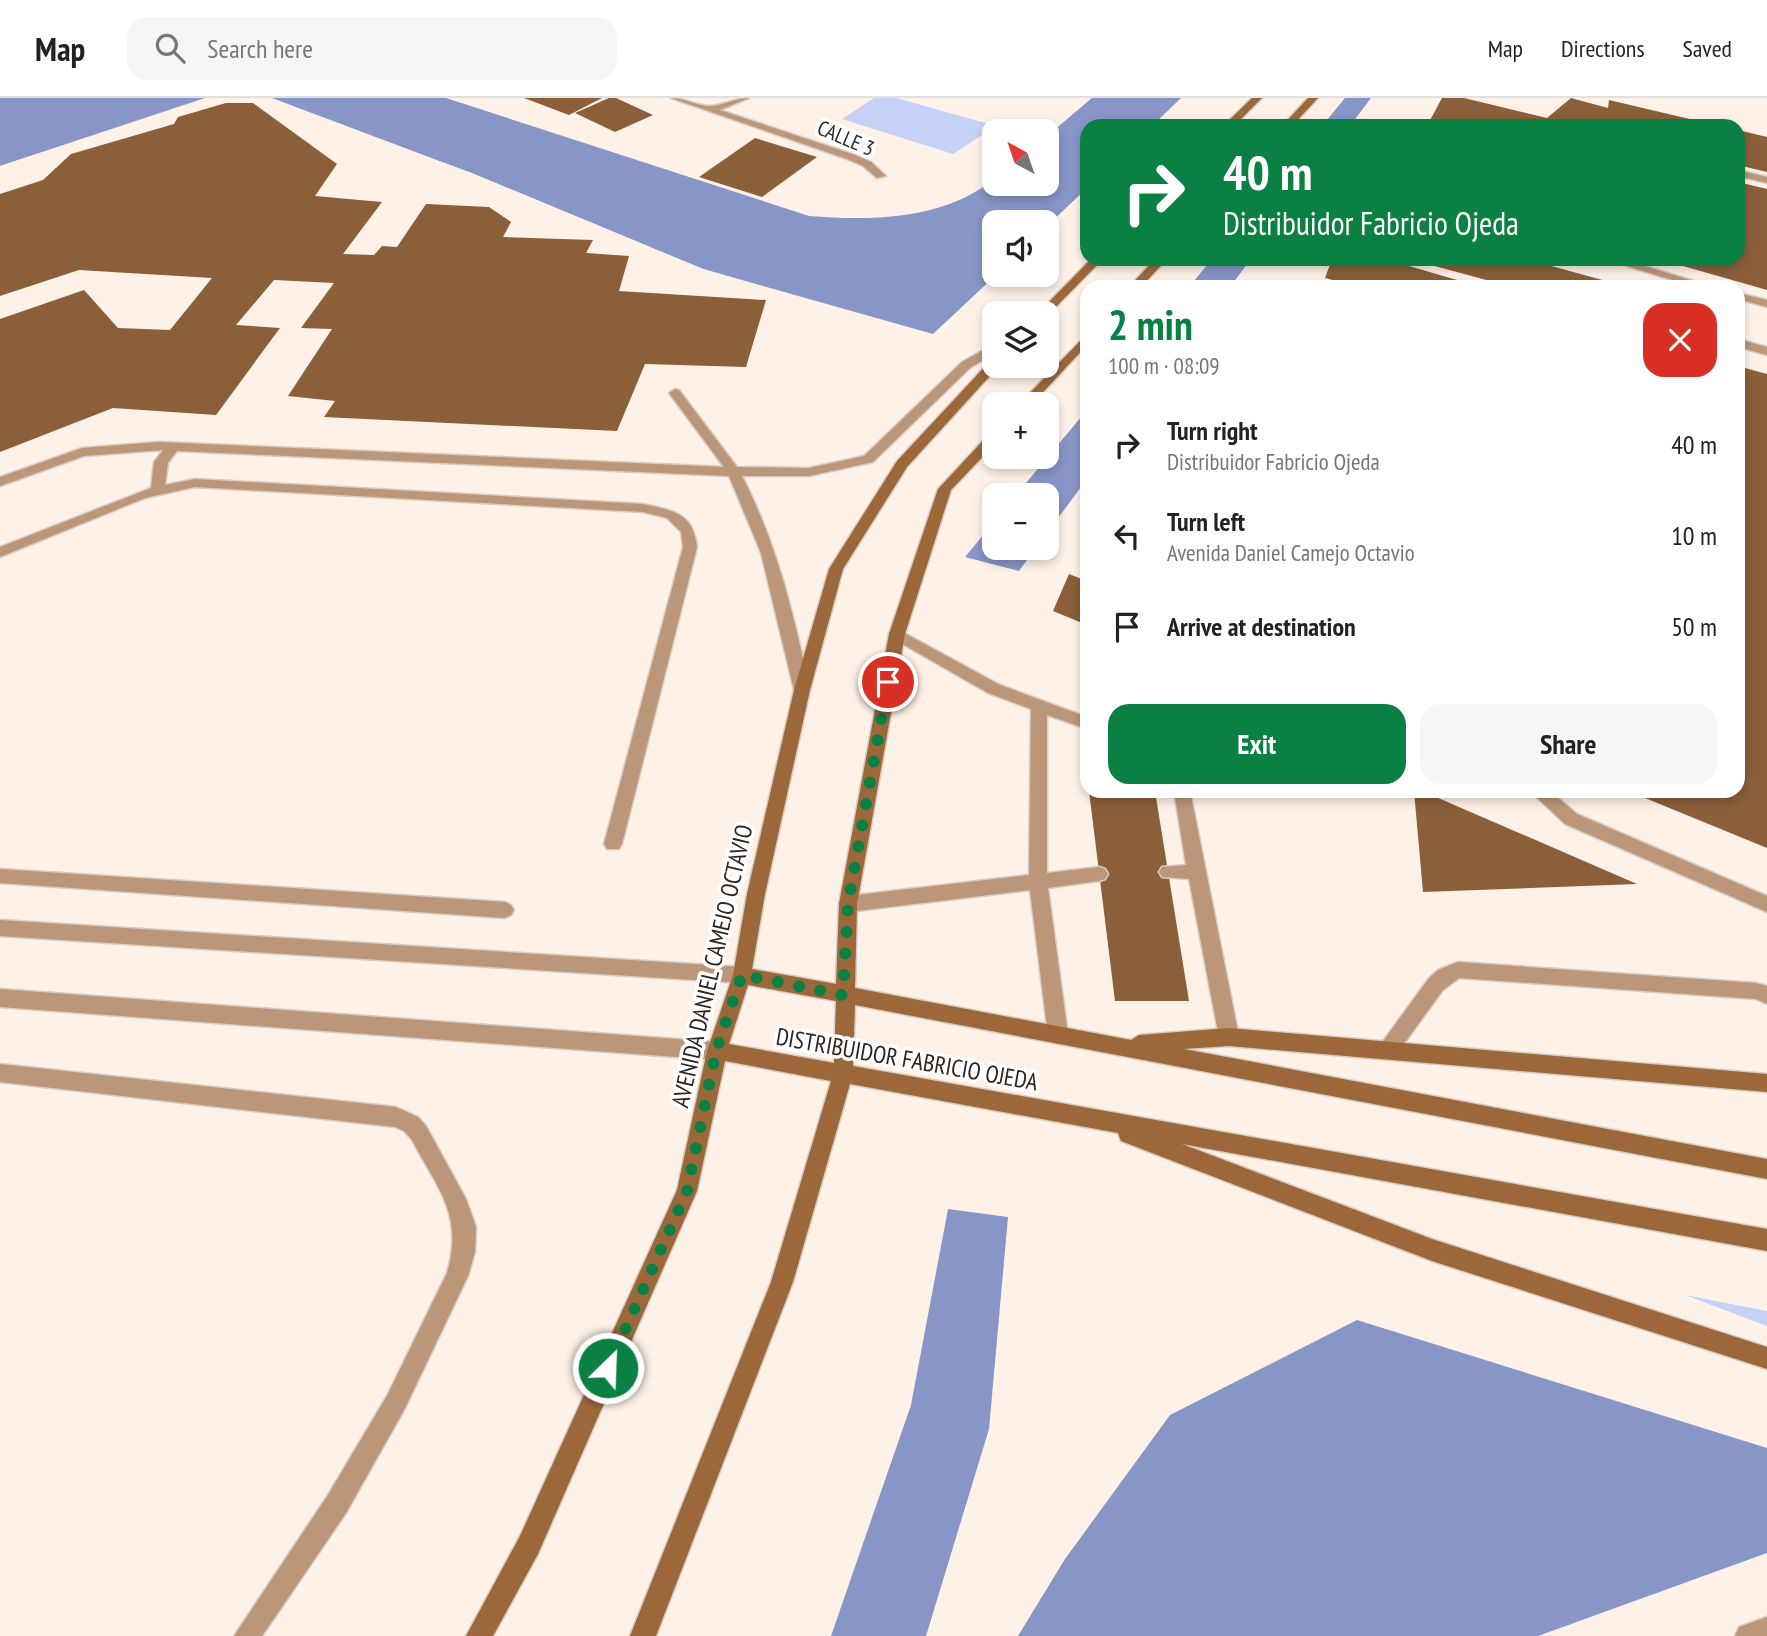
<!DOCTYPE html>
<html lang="en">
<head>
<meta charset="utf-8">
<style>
	body { margin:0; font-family:"PT Sans Narrow",sans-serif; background:#f6f6f6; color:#222; height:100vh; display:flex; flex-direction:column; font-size:26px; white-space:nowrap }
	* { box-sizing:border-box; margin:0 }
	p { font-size:23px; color:#767676 }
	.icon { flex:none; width:38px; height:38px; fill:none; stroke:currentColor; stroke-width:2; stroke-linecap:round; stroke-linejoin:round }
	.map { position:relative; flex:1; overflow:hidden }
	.panel { position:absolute; left:1080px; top:182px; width:665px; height:518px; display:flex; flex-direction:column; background:#fff; border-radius:21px; box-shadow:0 4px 10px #0003 }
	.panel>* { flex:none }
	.banner { position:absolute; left:1080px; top:21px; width:665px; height:147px; border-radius:21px; box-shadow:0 4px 10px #0003; background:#0b8043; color:#fff; overflow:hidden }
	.needle { width:46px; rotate:320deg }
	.fabs { position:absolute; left:982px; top:21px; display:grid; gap:14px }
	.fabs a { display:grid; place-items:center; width:77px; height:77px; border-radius:14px; background:#fff; box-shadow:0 4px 10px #0003; font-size:35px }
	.pin { position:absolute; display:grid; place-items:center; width:60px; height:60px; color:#fff; margin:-30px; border:4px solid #fff; border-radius:50%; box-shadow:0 2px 7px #0007 }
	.me { position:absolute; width:77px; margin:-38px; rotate:24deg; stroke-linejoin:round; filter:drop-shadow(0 0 5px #0008) }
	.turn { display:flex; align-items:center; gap:24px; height:147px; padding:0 28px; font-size:32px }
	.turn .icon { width:91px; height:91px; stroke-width:2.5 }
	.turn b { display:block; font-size:49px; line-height:60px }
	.round { display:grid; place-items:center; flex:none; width:74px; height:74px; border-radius:21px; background:#f6f6f6 }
	.summary { display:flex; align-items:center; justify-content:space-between; height:119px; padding:0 28px }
	h1 { font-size:42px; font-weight:600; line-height:52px; color:#0b8043 }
	.button { display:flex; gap:14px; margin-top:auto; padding:14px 28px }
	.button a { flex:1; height:80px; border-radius:21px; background:#0b8043; color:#fff; font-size:28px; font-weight:600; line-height:80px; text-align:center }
	.button a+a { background:#f6f6f6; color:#222 }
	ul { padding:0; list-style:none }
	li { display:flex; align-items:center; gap:21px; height:91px; padding:0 28px }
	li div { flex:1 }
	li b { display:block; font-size:26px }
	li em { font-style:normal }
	header { display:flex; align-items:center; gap:42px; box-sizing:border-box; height:98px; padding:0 35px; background:#fff; border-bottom:2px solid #e0e0e0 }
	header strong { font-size:33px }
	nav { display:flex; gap:38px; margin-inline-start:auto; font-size:24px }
	.search { width:490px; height:63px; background:#f6f6f6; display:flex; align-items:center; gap:18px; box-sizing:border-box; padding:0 24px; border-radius:21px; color:#767676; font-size:26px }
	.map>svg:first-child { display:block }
	.green { fill:#c6d1f7 }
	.water { fill:#8895c7 }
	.pier { fill:#fef1e7 }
	.building { fill:#8a5f3a }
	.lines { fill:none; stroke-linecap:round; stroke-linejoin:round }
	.lane-casing { stroke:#d8ccc3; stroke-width:3 }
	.street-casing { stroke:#d8ccc3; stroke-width:3 }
	.secondary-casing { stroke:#d8ccc3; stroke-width:3 }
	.lane { fill:#bb9678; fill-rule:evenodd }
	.street { fill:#bb9678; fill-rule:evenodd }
	.secondary { fill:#9c6839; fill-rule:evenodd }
	.route { stroke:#0b8043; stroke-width:12; stroke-dasharray:0 21.6 }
	.labels { text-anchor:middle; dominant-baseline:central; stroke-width:7; stroke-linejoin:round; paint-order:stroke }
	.far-street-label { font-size:21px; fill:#2d251f; stroke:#fff }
	.street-label { font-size:24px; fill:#2d251f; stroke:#fff }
</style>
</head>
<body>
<header>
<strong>Map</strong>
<div class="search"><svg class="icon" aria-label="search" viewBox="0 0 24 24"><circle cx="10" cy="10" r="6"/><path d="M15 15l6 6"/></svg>Search here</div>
<nav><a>Map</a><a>Directions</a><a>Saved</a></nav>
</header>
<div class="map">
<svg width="1767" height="1538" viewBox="0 0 1767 1538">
	<rect width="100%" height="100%" fill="#fef1e7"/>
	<path class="green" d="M874,0H896L996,28L953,56L842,21Z
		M1685,1197L1767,1213V1228Z"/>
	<path class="water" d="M0,0H205L0,68Z
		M272,0H446L809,118C870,123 944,122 994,81V86H1046L1047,38L1092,0H1181L1152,28H1087V90L1047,128L1046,124H994L996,177L933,236L703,171L474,76Z
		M1345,0H1371L1350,28H1322Z
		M1212,161H1251L1230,189H1189Z
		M1087,312V381L1047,435L1046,397H1016Z
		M994,424V450H1036L1019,473L965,459Z
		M948,1111L1008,1119L989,1331L926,1538H831L911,1307Z
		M1357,1222L1767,1350V1455L1538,1538H1018L1065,1461L1170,1317Z"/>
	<path class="pier" d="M208,0L206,3L0,72V68Z
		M268,0L474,76L703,171L828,208L825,210L701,174L472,79Z"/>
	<path class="building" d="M524,0H602L569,17Z
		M609,0H616L653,17L615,34L575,15Z
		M1442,0H1464L1547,20L1571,0L1608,10L1609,2L1715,27L1427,28Z
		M226,5H253L337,66L315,98L382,104L343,156L374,157L382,148L397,149L426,106L489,109L511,124L503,139L593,142L586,155L629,158L619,193L766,202L746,269L645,266L617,333L324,319L335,303L288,298L332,231L301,230L334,185L274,182L236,227L280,230L216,317L113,310L0,354V221L84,192L118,230L170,232L212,180L79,172L0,198V96L43,82L71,56L174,26L178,19Z
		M1738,32L1767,39V74L1738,67Z
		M755,40L817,59L762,99L699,79Z
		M1738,84L1767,91V192L1662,162L1738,161Z
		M1332,161H1385L1481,189H1359L1325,180Z
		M1409,161H1526L1606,183L1607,189H1512Z
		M1745,270L1767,276V750L1628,693H1738V293Z
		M1069,476L1087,483V527L1053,513Z
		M1089,693H1155L1189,903H1115Z
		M1414,693H1422L1637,786L1423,794Z"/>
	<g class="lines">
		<g class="lane-casing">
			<path id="lane" d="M1738,72L1767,79V85L1738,78Z
				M1604,161H1622L1713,189H1695Z
				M1738,195L1767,202V209L1738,201Z
				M1738,241L1767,249V257L1738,249Z
				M994,246V255L970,270L873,364L809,378H742C777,446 794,518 810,592L802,598L794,592L761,455L729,378L177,353L168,365L165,387L195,381L643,406C673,413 693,414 697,449L622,746L619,751H607L604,746L683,449L681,434L667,420L643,414L195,389L145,400L0,459V449L151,390L154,364L163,352L84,358L0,388V379L82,350L159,344L724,369L669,295L675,291L679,292L737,369L809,370L864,358L962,264Z
				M897,531L1000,587L1087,619V631L1047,617V775L1099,769L1105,771L1108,776L1105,781L1099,783L1048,790L1068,937L1065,943L1058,946L1051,943L1048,937L1030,792L848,814L842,811L839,806L842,801L848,798L1029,777L1031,611L988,595L892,540L889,536L892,532Z
				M1174,693H1190L1239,939L1236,945L1229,948L1222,945L1219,939L1189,781L1162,779L1159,774L1162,769L1186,767Z
				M1530,693H1550L1577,716L1767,798V814L1565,726Z
				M0,771L505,804L511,807L514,812L511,817L505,820L0,785Z
				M0,822L742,869L749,871L751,877L749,883L742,885L0,838Z
				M1458,864L1756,885L1767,888V906L1756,901L1459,880L1443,892L1395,958L1388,961L1381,958L1378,952L1381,946L1429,880L1438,872Z
				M0,891L717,944L724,947L727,953L724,959L717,962L0,909Z
				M0,966L396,1009L418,1019L426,1028L466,1101L476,1129L475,1154L468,1178L404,1312L346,1415L262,1538H234L328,1397L388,1296L447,1175C464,1117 438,1091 412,1042L404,1033L395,1029L0,984Z
				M1767,1519V1538H1735L1739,1529Z"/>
		</g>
		<g class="street-casing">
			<path id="street" d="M671,0C685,0 697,8 710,8C722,8 735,0 749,0L720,12L855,57L871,64L886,78L877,80L863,68L847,61Z"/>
		</g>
		<g class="secondary-casing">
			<path id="secondary" d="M1252,0H1262L1234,28H1223Z
				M1308,0H1318L1292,28H1282Z
				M1091,161H1103L1048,217L1038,215Z
				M1155,161H1167L1141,189H1129Z
				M1087,236V247L1032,306H1019Z
				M994,262V268L998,269L907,369L843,471L810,592L765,796L752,871L836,886L839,806L889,536L938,391L989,336L994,335V347L951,392L905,536L857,806L855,890L1131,942L1139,937L1229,930L1767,976V994L1229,948L1184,951L1767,1061V1081L855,907L853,968L1767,1131V1153L1182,1046L1432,1141L1767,1249V1271L1432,1163L1121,1043L1118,1035L850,986L793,1184L656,1538H630L771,1184L831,983L725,963L697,1093L538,1456L493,1538H466L520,1438L677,1092L707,953L733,877L747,796L794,592L829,471L897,363L990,263ZM748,887L836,903L834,965L729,946Z"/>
		</g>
		<use href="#lane" class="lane"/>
		<use href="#street" class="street"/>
		<use href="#secondary" class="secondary"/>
	</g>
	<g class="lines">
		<path class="route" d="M608,1270L687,1093L716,953L742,877L843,897L848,806L888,584"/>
	</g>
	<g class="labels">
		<g class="far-street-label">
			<text transform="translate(846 40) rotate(23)">CALLE 3</text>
		</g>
		<g class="street-label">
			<text transform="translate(712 868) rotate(-77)">AVENIDA DANIEL CAMEJO OCTAVIO</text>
			<text transform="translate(907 961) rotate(10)">DISTRIBUIDOR FABRICIO OJEDA</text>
		</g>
	</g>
</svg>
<div class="fabs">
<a><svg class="needle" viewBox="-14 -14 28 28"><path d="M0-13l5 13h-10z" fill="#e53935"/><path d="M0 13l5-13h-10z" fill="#767676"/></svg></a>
<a><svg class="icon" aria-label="sound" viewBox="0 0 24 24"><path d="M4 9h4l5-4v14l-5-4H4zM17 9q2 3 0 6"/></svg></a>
<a><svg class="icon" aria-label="layers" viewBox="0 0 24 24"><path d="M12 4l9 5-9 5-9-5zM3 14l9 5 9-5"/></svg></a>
<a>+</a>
<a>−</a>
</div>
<div class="pin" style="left:888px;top:584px;background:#d93025"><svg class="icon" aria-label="arrive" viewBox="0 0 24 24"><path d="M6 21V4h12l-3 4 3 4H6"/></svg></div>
<svg class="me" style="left:608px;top:1270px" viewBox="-20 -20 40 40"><circle r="17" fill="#0b8043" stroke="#fff" stroke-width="3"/><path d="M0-11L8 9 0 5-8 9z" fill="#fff"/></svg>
<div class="banner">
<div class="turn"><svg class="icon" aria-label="right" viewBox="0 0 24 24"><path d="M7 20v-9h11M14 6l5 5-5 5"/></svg><div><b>40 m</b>Distribuidor Fabricio Ojeda</div></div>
</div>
<section class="panel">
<div class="summary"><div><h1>2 min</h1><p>100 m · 08:09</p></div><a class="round" style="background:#d93025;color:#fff"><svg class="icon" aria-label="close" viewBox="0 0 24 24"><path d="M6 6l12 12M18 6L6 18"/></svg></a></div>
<ul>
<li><svg class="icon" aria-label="right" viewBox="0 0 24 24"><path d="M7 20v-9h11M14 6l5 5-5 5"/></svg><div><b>Turn right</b><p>Distribuidor Fabricio Ojeda</p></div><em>40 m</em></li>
<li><svg class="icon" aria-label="left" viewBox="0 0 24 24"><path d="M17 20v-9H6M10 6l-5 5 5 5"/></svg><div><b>Turn left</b><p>Avenida Daniel Camejo Octavio</p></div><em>10 m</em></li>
<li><svg class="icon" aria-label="arrive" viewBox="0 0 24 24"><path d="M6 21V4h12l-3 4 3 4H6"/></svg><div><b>Arrive at destination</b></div><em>50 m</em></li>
</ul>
<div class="button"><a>Exit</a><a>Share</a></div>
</section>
</div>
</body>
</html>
